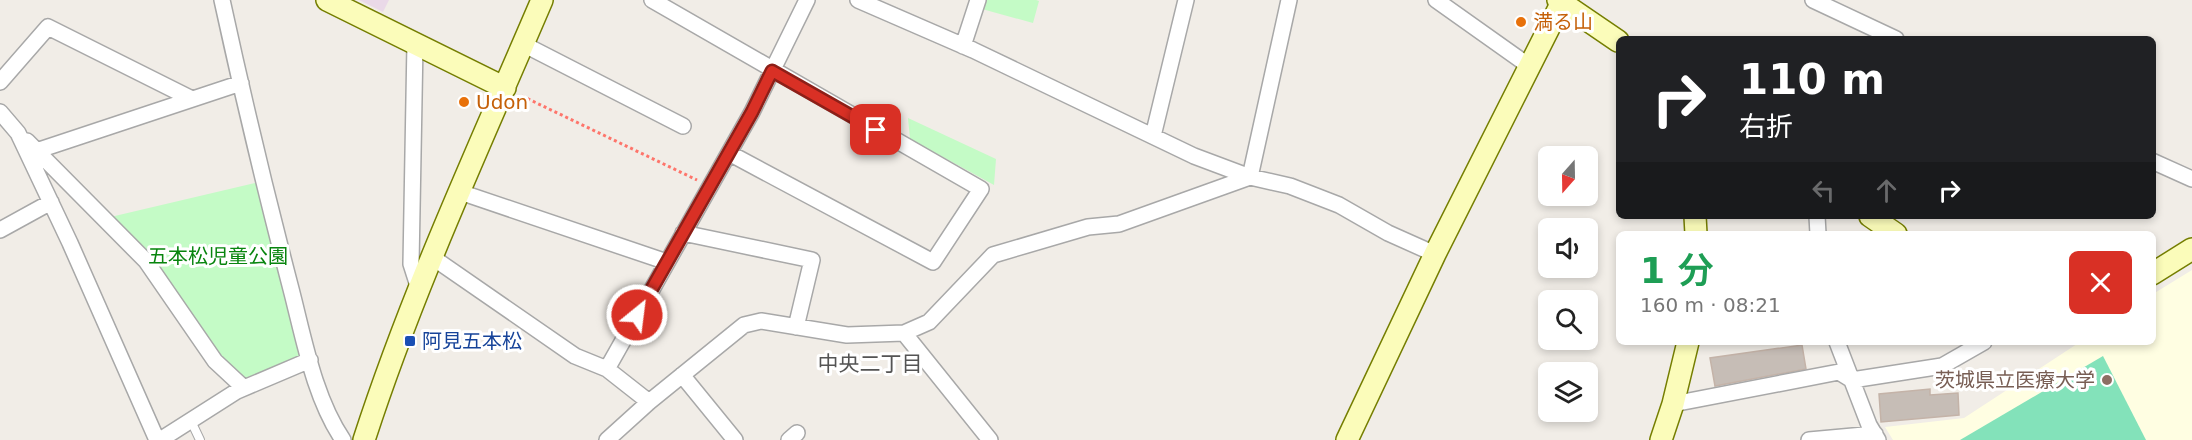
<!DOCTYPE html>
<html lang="ja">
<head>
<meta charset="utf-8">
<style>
	body { margin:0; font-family:"DejaVu Sans","Noto Sans JP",sans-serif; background:#f2f2f2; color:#222; height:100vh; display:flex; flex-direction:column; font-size:22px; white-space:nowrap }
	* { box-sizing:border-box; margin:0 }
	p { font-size:20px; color:#767676 }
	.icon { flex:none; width:33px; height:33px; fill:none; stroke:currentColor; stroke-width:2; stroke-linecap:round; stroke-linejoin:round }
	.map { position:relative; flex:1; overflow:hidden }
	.panel { position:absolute; left:1616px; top:231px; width:540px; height:114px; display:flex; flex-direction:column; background:#fff; border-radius:9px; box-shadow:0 3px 9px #0003 }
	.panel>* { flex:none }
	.banner { position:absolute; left:1616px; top:36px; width:540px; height:183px; border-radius:9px; box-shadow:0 3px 9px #0003; background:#202124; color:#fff; overflow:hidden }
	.needle { width:39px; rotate:200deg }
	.fabs { position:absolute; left:1538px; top:146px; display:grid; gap:12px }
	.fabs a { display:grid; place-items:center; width:60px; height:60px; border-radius:9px; background:#fff; box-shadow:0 3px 9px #0003; font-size:30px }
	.pin { position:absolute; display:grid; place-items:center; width:51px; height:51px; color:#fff; margin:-26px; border-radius:12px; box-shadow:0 3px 9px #0006 }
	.me { position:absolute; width:66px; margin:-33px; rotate:29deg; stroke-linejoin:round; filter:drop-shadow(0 0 4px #0008) }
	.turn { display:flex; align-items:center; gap:21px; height:126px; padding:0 24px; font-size:27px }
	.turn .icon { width:78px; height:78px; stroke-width:2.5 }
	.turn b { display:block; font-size:42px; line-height:51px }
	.lanes { display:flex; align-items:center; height:57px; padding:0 24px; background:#0003; justify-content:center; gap:30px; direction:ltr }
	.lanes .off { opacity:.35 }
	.round { display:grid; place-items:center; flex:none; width:63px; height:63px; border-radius:9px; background:#f2f2f2 }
	.summary { display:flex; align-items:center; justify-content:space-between; height:102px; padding:0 24px }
	h1 { font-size:36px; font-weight:600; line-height:45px; color:#1e9e55 }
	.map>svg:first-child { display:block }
	.industrial { fill:#ead9e8 }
	.education { fill:#fffee2 }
	.park { fill:#c4fbc6 }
	.pitch { fill:#83e2ba }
	.building { fill:#c6bdb6; stroke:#c4b3a8; stroke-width:1.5 }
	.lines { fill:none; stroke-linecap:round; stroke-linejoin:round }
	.lane-casing { stroke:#a8a8a8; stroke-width:10 }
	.street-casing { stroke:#a8a8a8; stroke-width:18 }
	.secondary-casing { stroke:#757e01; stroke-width:24 }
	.path { stroke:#fe756b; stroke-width:3; stroke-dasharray:3 3; stroke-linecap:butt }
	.lane { stroke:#fff; stroke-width:8 }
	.street { stroke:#fff; stroke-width:15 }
	.secondary { stroke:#fbfcba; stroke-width:21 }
	.route-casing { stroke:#8d1f18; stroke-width:15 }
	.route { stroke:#d93025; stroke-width:10 }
	.food-dot { fill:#e8710a; stroke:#fff; stroke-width:2 }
	.transit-dot { fill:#1a4fb4; stroke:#fff; stroke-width:2 }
	.education-dot { fill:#8d6e63; stroke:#fff; stroke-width:2 }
	.labels { text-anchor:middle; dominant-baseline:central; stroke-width:6; stroke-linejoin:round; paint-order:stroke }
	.food-label { font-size:20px; fill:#c56008; stroke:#fff; text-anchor:start }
	.park-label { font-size:20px; fill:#08850e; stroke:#fff }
	.transit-label { font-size:20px; fill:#164399; stroke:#fff; text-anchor:start }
	.education-label { font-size:20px; fill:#785e54; stroke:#fff; text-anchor:end }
	.neighbourhood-label { font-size:21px; fill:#545454; stroke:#fff }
</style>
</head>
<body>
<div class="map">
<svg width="2192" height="440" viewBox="0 0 2192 440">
	<rect width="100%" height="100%" fill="#f1ede7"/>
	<path class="industrial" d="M359,0H389L383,12Z"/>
	<path class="education" d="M2192,270V440H1893L1885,427L1964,418L2080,342H2152L2153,294Z"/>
	<path class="park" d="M985,0H1036L1039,1L1033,23L982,9Z
		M908,118L996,159L994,185L910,139Z
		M263,181L310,360L244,388L146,261L102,219Z"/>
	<path class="pitch" d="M2103,356L2146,440H1960Z"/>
	<path class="building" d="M1802,345L1806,369L1715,386L1710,358Z
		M1930,389V395L1958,393L1959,415L1881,422L1879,394Z"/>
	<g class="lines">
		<g class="lane-casing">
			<path id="lane" d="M191,421L200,440"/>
		</g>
		<g class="street-casing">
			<path id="street" d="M222,0C243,97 266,193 291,289C304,339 314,397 343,440
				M652,0L981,189L933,262L729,153
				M858,0L973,50L1194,156L1250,177L1290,186L1339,205L1388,233L1435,254
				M1436,0L1529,66
				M1813,0L1896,39
				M415,43L411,264L419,289
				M523,44L683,126
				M963,46L978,0
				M0,82L48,27L192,99
				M0,112L18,133L70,243L157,440
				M1153,136L1186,0
				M27,141L146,261L215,361L244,388
				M36,151L241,83
				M2152,161L2192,179
				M1250,177L1289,0
				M460,192L667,262
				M1817,216L1818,234
				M0,230L51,202
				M683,233L812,260L796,327
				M432,257L575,356L607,369L649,402
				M904,333L990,440
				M1837,342L1869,425L1878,440
				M607,369L752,112L807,0
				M682,375L735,440
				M1673,404L1839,372L1852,380L1942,366L1984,342
				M160,440L237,391L310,360
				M607,440L649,402L744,325L761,321L847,335L904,333L929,322L993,255L1088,227L1119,224L1250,177
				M789,440L797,433
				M1809,440L1875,434"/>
		</g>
		<g class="secondary-casing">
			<path id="secondary" d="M327,0L505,88
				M1558,0L1618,41
				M1695,216L1696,234
				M1870,216L1896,234
				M2152,274L2192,249
				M364,440C413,289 480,145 542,0
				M1347,440L1435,254L1563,0
				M1661,440L1673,404L1688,342"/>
		</g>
		<path class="path" d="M522,96L697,180"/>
		<use href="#lane" class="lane"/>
		<use href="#street" class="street"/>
		<use href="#secondary" class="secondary"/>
	</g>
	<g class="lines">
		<g class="route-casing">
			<path id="route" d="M637,315L752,112L772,71L876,130"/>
		</g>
		<use href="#route" class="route"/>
	</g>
	<g class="food-dot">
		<circle cx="1521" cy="22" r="6"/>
		<circle cx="464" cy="102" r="6"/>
	</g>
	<rect class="transit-dot" x="404" y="335" width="12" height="12" rx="3"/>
	<circle class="education-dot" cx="2107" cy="380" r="6"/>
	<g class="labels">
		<g class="food-label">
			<text x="1533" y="22">満る山</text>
			<text x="476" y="102">Udon</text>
		</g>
		<g class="park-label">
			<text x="218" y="256">五本松児童公園</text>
		</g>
		<g class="transit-label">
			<text x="422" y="341">阿見五本松</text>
		</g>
		<g class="education-label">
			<text x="2095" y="380">茨城県立医療大学</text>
		</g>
		<g class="neighbourhood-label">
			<text x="870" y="364">中央二丁目</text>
		</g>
	</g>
</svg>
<div class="fabs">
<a><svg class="needle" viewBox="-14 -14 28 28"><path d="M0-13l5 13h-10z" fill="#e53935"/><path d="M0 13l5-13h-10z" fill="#767676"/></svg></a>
<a><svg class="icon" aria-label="sound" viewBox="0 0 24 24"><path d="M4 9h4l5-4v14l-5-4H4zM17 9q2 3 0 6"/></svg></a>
<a><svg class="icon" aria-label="search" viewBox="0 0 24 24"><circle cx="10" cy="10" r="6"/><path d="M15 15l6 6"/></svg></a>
<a><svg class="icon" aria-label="layers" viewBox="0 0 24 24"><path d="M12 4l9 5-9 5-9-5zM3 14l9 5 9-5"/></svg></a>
</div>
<div class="pin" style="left:876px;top:130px;background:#d93025"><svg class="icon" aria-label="arrive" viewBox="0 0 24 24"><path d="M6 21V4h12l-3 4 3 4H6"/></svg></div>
<svg class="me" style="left:637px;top:315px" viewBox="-20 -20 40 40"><circle r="17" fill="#d93025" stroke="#fff" stroke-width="3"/><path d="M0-11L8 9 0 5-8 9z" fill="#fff"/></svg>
<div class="banner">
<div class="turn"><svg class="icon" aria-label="right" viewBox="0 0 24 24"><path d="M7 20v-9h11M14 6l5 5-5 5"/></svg><div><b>110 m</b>右折</div></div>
<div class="lanes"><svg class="icon off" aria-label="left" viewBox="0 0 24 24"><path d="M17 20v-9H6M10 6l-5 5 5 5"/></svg><svg class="icon off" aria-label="ahead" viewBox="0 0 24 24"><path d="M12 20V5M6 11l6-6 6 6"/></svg><svg class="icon" aria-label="right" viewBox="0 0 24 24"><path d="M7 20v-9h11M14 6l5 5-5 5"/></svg></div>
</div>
<section class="panel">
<div class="summary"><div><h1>1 分</h1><p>160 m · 08:21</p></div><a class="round" style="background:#d93025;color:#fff"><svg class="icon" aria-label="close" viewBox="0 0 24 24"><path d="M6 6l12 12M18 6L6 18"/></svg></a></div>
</section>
</div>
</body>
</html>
